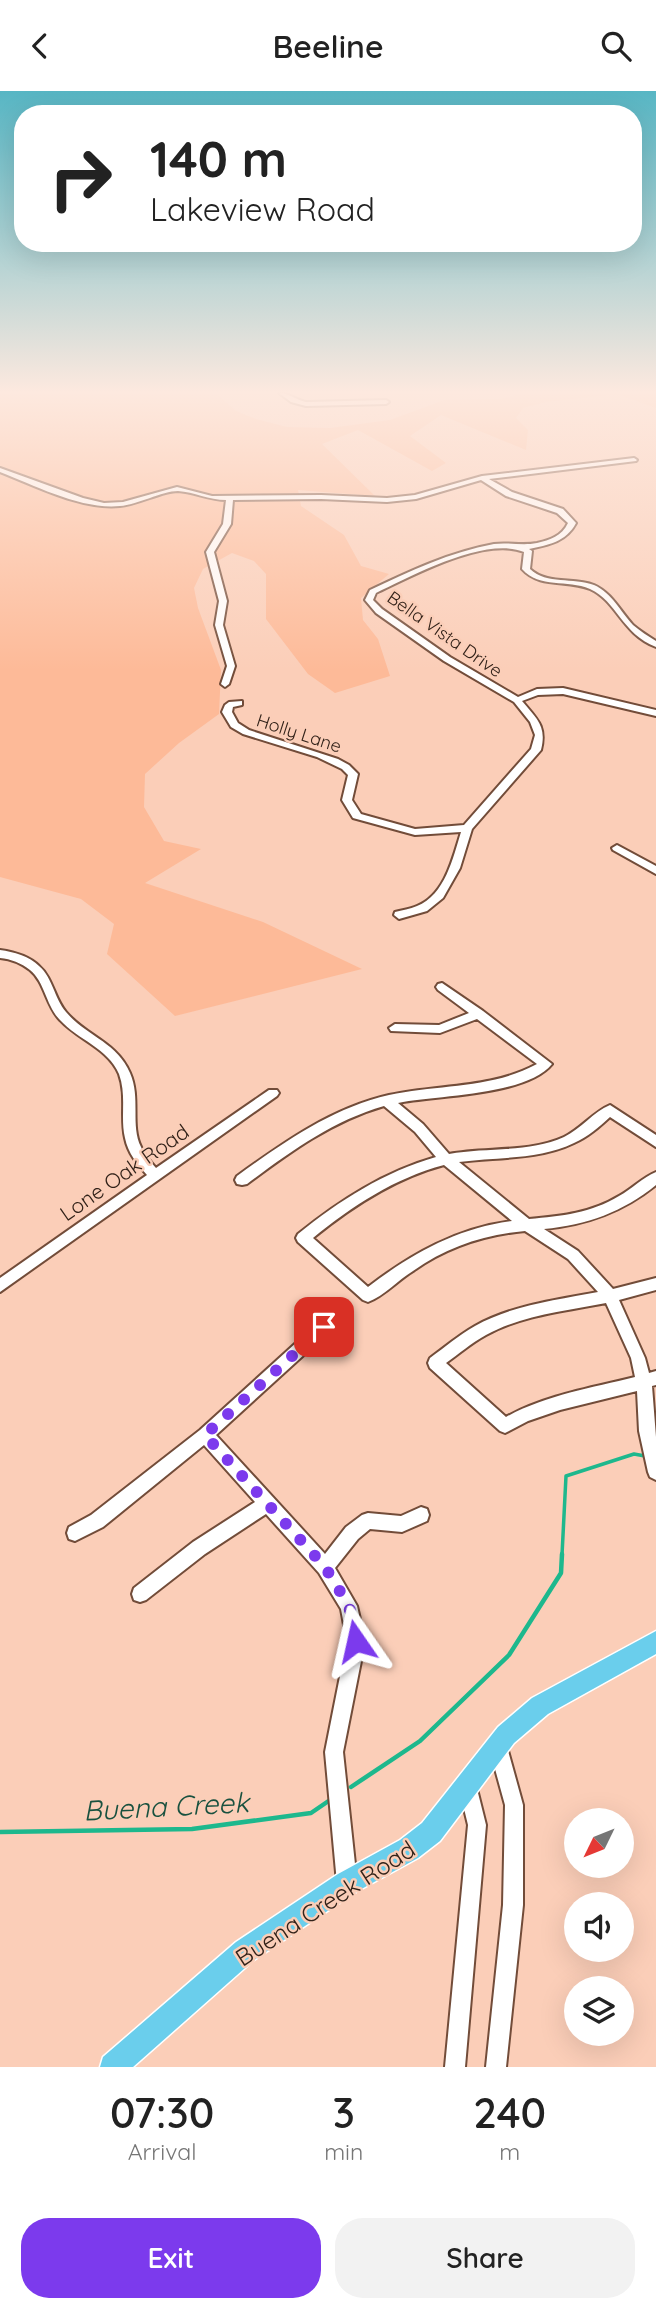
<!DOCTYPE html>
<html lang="en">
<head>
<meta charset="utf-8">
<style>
	body { margin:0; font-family:Quicksand,sans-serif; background:#f2f2f2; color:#222; height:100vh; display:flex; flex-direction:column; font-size:26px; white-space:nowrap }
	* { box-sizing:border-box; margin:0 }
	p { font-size:23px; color:#767676 }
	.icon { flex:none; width:38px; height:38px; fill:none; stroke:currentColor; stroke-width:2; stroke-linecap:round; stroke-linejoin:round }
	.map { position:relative; height:1976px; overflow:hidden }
	.panel { display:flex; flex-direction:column; background:#fff; flex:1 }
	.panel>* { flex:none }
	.banner { position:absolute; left:14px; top:14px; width:628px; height:147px; border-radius:28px; box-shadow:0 7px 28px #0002; background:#fff; color:#222; overflow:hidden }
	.needle { width:46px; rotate:227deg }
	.fabs { position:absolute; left:564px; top:1717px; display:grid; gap:14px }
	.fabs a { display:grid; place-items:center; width:70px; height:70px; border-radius:50%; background:#fff; box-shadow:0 7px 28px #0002; font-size:35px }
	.pin { position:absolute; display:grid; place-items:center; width:60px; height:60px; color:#fff; margin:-30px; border-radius:14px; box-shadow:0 4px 10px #0006 }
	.me { position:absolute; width:77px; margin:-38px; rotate:349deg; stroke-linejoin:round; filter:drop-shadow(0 0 5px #0008) }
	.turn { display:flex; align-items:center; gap:24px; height:147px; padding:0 21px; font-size:32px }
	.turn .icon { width:91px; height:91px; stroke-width:2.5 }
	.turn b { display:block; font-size:49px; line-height:60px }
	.eta { display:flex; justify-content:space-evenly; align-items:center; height:119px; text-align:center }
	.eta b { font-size:42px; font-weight:600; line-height:49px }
	.action { display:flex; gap:14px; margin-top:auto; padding:14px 21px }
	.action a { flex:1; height:80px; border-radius:28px; background:#7c3aed; color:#fff; font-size:28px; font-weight:600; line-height:80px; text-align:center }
	.action a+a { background:#f2f2f2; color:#222 }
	header { display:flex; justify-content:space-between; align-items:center; height:91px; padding:0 21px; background:#fff; font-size:32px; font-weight:600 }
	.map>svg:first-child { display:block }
	.green { fill:#fdba98 }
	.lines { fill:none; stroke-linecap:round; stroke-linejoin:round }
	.stream-far1 { stroke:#1db88d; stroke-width:3.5 }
	.stream { stroke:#1db88d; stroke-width:4.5 }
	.minor-casing { stroke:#724c39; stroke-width:4 }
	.major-casing { stroke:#fff; stroke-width:3 }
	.minor { fill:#fff; fill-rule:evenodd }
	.major { fill:#6aceec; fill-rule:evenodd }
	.route { stroke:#7c3aed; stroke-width:12; stroke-dasharray:0 21.6 }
	.labels { text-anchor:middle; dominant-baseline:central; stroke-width:5; stroke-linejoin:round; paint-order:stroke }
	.far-street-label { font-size:18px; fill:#322219; stroke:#fbceb8 }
	.street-label { font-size:21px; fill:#322219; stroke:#fbceb8 }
	.near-street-label { font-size:24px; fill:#322219; stroke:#fbceb8 }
	.near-water-label { font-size:28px; font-style:italic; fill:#19513f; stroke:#fbceb8 }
</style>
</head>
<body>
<header><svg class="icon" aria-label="back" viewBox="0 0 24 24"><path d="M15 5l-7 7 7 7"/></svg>Beeline<svg class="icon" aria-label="search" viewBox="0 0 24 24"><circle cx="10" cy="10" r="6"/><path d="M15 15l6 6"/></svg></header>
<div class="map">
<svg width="656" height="1976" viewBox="0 0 656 1976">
	<rect width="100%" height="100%" fill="#fbceb8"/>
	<path class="green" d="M0,302H216L236,320L256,328L287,336L330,337L390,329L444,309L500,308L525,302H656V317L617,303L546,311L523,317L516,327L528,339L526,359L441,324L410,345L446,372L432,380L358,339L322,353L375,405L298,399L301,415L344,444L361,475L389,483L361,507L363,529L378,548L390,585L335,602L308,583L266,528V483L254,470L232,462L203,478L194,497L198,517L221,579L219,623L179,652L145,683L144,716L164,750L201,758L145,792L263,831L362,878L175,925L107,863L114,833L81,808L0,786Z"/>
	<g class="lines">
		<path class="stream-far1" d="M562,1464L566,1385L634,1363L645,1365"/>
		<path class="stream" d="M351,1696L420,1650L509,1564L561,1482L562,1463
			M0,1741L192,1738L311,1722L330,1709"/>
		<g class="minor-casing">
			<path id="minor" d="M279,302C289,302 296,309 306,311L386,309L389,311L386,313L306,315L291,311Z
				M634,367L637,369L636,370L489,388L512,401L563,418L576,432C566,451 548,454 529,458L532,460L530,478C547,494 573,486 594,494C612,502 620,520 633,534C640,540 648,545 656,550V556C622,543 617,510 590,498C567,488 540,498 522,478L524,461C485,445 412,485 376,502L373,509L382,518L450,566L518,606L537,598L563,597L656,619V625L563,603L538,604L522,610C537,628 547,635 541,659L472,738L460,777L443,807L427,820L399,828L394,824L395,821C402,819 410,818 417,815C445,804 453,767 461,741L415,744L353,727L342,709L348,684L342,678L317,666L243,643L231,636L222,621L225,614L229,611L242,610V614L233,616L232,621L238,632L249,639L338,668L349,674L358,683L352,709L361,723L415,738L464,734L531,658L535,644L530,631L514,611L444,570L376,522L365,509L370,499C410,480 450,461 494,453C509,451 522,455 537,452C550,449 562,445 568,432L557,422L506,405L481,389L416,408L387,411L321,408L233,409L231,433L214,461L227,510L223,534L235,575L229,593L225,596L221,593L227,575L215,534L219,510L206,461L223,433L226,409C209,409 194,401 178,400C162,400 137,414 120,415C82,419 36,395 0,381V377L83,407L104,412L123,411L177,396L212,405L321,404L387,407L415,404L482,385Z
				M617,754L656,775V783L613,759L612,757Z
				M0,859C14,861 29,865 39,875C53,887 54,907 66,921C86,945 117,951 130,982C141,1007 130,1034 141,1056C144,1064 151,1071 156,1077L269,999H277L279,1002L277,1005L0,1201V1187L147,1084C137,1073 128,1062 125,1047C120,1026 127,1005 119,983C108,957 78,949 60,929C46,915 45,891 30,879C21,872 11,868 0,867Z
				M442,892L483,920L552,973C526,1005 437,1004 398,1012L423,1033L449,1063C486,1056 529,1062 564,1046C581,1038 593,1021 610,1014L656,1044V1056L610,1026C599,1036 588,1046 574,1052C539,1069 497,1066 459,1071L529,1128C562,1125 591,1122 619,1105C632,1098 643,1086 656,1081V1094C623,1121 587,1134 544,1138L578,1160L613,1198L656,1187V1199L619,1209L645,1267L649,1282L656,1280V1294L652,1295L656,1346V1389L650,1386L648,1381L639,1340L637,1300L560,1319L528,1330L505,1342L500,1340L430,1277L428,1272L430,1267C445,1256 459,1244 475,1235C512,1214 557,1209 598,1201L568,1168L525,1140C483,1144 447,1156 413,1180C398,1189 384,1205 368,1211L363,1209L298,1151L296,1147L298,1143C340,1109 384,1081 436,1066L415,1041L384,1015C332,1030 290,1061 247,1093L242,1094L237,1093L235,1089L237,1085C284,1051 332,1017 389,1004C439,993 491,998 537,973L477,928L440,942L391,940L389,937L395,933L439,934L469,922L438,899L436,896L438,893ZM444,1074L512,1130C457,1137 411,1163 368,1196L313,1147C352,1115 395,1087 444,1074ZM606,1212L631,1267L635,1286C591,1297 546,1304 506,1326L446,1272C459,1263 471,1252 486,1244C522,1224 566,1220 606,1212Z
				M324,1229L329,1231L331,1236L329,1241L216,1344L325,1463L346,1436L362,1424L368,1422L401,1425L421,1416L427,1418L429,1424L427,1430L402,1441L370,1438L358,1448L335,1477L357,1515L365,1550L343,1661L357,1792L354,1799L347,1802L340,1799L337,1792L325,1661L347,1550L341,1518L319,1482L266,1423L205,1463L146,1509L140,1511L134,1509L132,1503L134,1497L193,1451L255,1411L204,1354L103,1436L75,1450L69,1448L67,1442L69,1436L91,1424L200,1339L319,1231Z
				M498,1647L504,1650L507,1656L523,1714V1814L506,1976H486L503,1814L505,1714L489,1656L492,1650Z
				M468,1688L475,1690L486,1734L465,1976H445L468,1734L459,1697L461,1690Z"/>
		</g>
		<g class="major-casing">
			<path id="major" d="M656,1540V1563L548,1623L514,1652L440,1750L418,1767L356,1801L254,1869L133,1976H100L103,1966L236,1851L338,1783L400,1749L422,1732L498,1636L532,1607Z"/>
		</g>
		<use href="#minor" class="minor"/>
		<use href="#major" class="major"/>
	</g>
	<linearGradient id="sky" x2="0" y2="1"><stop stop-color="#57b6c4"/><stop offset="0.52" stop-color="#fde9df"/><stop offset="1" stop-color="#fde9df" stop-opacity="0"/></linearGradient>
	<rect width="656" height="579" fill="url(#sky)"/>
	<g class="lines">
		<path class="route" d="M324,1236L205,1344L325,1476L349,1515L356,1550"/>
	</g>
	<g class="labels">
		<g class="far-street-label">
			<text transform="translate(445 543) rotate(35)">Bella Vista Drive</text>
			<text transform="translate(299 642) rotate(18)">Holly Lane</text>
		</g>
		<g class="street-label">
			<text transform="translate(124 1081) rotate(-35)">Lone Oak Road</text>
		</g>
		<g class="near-street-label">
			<text transform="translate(325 1812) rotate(-33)">Buena Creek Road</text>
		</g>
		<g class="near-water-label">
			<text transform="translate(166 1715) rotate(-3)">Buena Creek</text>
		</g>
	</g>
</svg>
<div class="fabs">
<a><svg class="needle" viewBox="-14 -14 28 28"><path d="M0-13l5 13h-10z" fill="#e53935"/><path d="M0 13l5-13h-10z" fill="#767676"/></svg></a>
<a><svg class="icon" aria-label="sound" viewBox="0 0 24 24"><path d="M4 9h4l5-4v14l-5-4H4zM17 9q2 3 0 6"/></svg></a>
<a><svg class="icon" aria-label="layers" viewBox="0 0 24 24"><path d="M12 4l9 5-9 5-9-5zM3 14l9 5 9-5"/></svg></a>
</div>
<div class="pin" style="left:324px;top:1236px;background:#d93025"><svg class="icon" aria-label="arrive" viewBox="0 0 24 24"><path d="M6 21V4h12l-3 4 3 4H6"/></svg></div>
<svg class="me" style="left:356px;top:1550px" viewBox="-20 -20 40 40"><path d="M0-17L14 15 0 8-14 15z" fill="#7c3aed" stroke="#fff" stroke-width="4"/></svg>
<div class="banner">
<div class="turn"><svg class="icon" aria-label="right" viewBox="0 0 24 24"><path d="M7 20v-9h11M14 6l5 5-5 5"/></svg><div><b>140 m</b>Lakeview Road</div></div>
</div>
</div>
<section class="panel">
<div class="eta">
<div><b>07:30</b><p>Arrival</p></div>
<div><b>3</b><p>min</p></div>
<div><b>240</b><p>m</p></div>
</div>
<div class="action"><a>Exit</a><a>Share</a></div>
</section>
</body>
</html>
